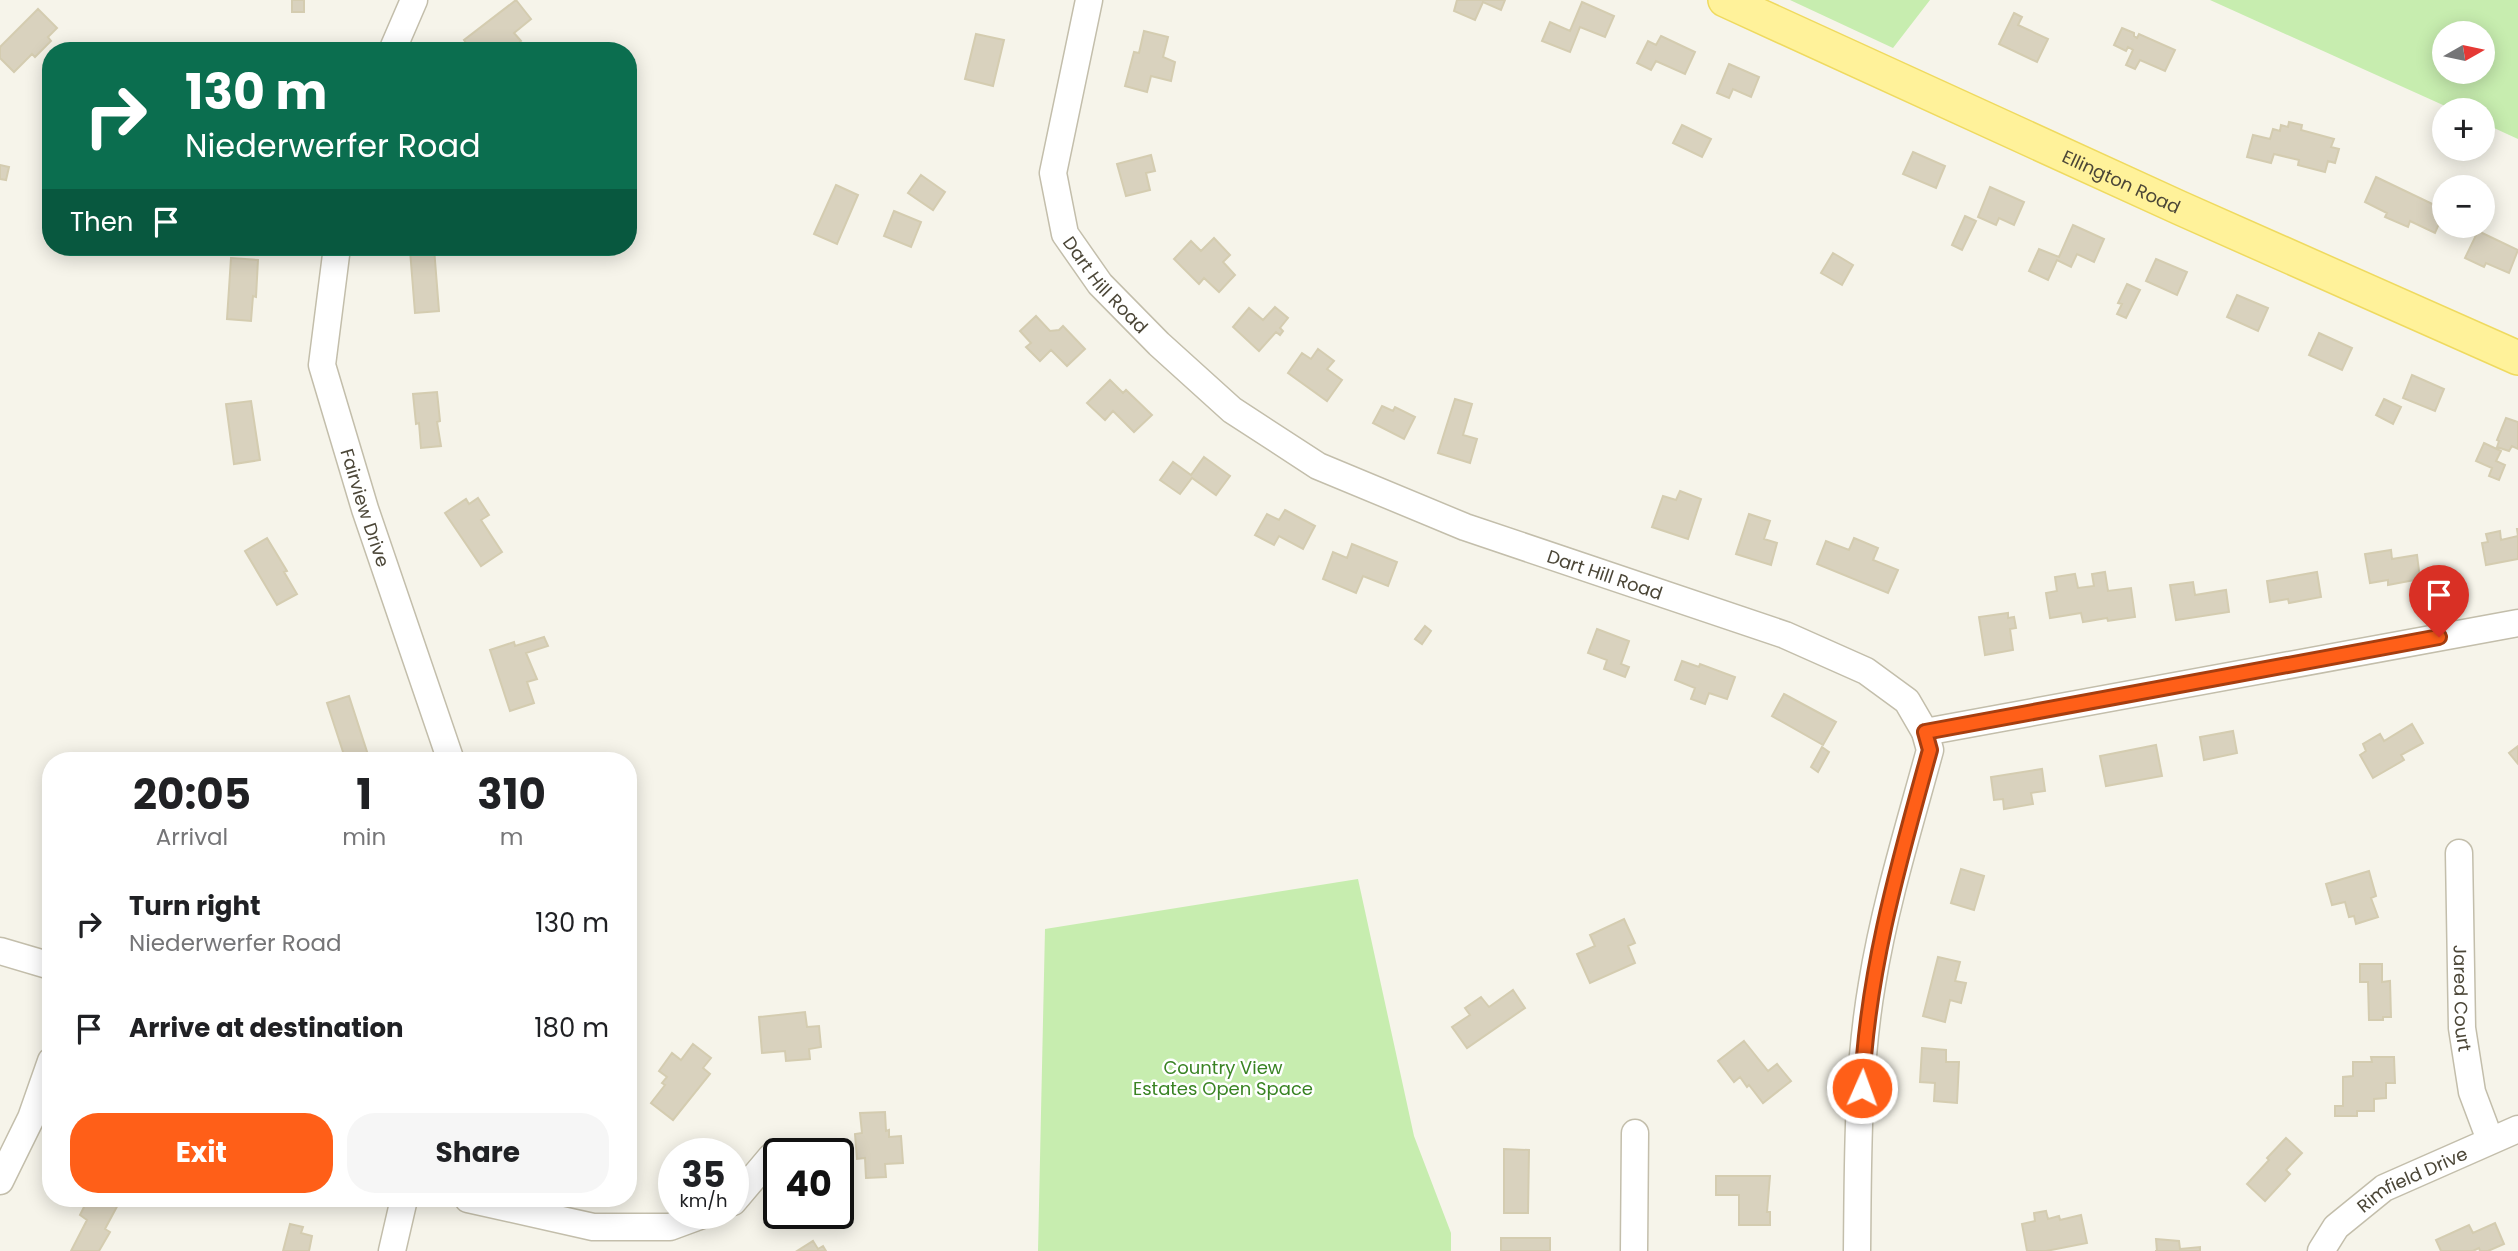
<!DOCTYPE html>
<html lang="en">
<head>
<meta charset="utf-8">
<style>
	body { margin:0; font-family:Poppins,sans-serif; background:#f6f6f6; color:#202124; height:100vh; display:flex; flex-direction:column; font-size:26px; white-space:nowrap }
	* { box-sizing:border-box; margin:0 }
	p { font-size:23px; color:#757577 }
	.icon { flex:none; width:38px; height:38px; fill:none; stroke:currentColor; stroke-width:2; stroke-linecap:round; stroke-linejoin:round }
	.map { position:relative; flex:1; overflow:hidden }
	.sheet { position:absolute; left:42px; top:752px; width:595px; height:455px; display:flex; flex-direction:column; background:#fff; border-radius:28px; box-shadow:0 4px 18px #0003 }
	.sheet>* { flex:none }
	.hud { position:absolute; left:42px; top:42px; width:595px; height:214px; border-radius:28px; box-shadow:0 4px 18px #0003; background:#0b6e4f; color:#fff; overflow:hidden }
	.needle { width:46px; rotate:81deg }
	.fabs { position:absolute; left:2432px; top:21px; display:grid; gap:14px }
	.fabs a { display:grid; place-items:center; width:63px; height:63px; border-radius:50%; background:#fff; box-shadow:0 4px 18px #0003; font-size:35px }
	.speed { position:absolute; left:658px; top:1138px; display:flex; gap:14px; font-size:35px; font-weight:700; text-align:center }
	.speed>* { display:grid; place-content:center; width:91px; height:91px; border-radius:50%; background:#fff; box-shadow:0 4px 18px #0003; line-height:1 }
	.speed small { font-size:18px; font-weight:400 }
	.speed .limit { border:4px solid #111; border-radius:10px; background:#fff; color:#111 }
	.pin { position:absolute; display:grid; place-items:center; width:60px; height:60px; color:#fff; margin:-72px -30px; border-radius:50% 50% 50% 0; rotate:-45deg; box-shadow:0 0 7px #0007 }
	.pin .icon { rotate:45deg }
	.me { position:absolute; width:77px; margin:-38px; rotate:2deg; stroke-linejoin:round; filter:drop-shadow(0 0 5px #0008) }
	.turn { display:flex; align-items:center; gap:24px; height:147px; padding:0 28px; font-size:32px }
	.turn .icon { width:91px; height:91px; stroke-width:2.5 }
	.turn b { display:block; font-size:49px; line-height:60px }
	.then { display:flex; align-items:center; height:66px; padding:0 28px; background:#0003; gap:14px; font-size:26px }
	.eta { display:flex; justify-content:space-evenly; align-items:center; height:119px; text-align:center }
	.eta b { font-size:42px; font-weight:700; line-height:49px }
	.primary-button { display:flex; gap:14px; margin-top:auto; padding:14px 28px }
	.primary-button a { flex:1; height:80px; border-radius:28px; background:#ff5f18; color:#fff; font-size:28px; font-weight:700; line-height:80px; text-align:center }
	.primary-button a+a { background:#f6f6f6; color:#202124 }
	ul { padding:0; list-style:none }
	li { display:flex; align-items:center; gap:21px; height:105px; padding:0 28px }
	li div { flex:1 }
	li b { display:block; font-size:26px }
	li em { font-style:normal }
	.map>svg:first-child { display:block }
	.green { fill:#c7edaf; fill-rule:evenodd }
	.building { fill:#d9d2be; stroke:#d4ccb0; stroke-width:2 }
	.lines { fill:none; stroke-linecap:round; stroke-linejoin:round }
	.minor-casing { stroke:#c3beab; stroke-width:29 }
	.major-casing { stroke:#efda5f; stroke-width:36 }
	.minor { stroke:#fff; stroke-width:26 }
	.major { stroke:#fff29a; stroke-width:33 }
	.route-casing { stroke:#a63e10; stroke-width:18 }
	.route { stroke:#ff5f18; stroke-width:12 }
	.labels { text-anchor:middle; dominant-baseline:central; stroke-width:5; stroke-linejoin:round; paint-order:stroke }
	.street-label { font-size:18px; fill:#4b4637; stroke:#fff }
	.park-label { font-size:18px; fill:#398323; stroke:#fff }
</style>
</head>
<body>
<div class="map">
<svg width="2518" height="1251" viewBox="0 0 2518 1251">
	<rect width="100%" height="100%" fill="#f6f4ea"/>
	<path class="green" d="M1790,0H1930L1893,48Z
		M2210,0H2518V139L2483,123V110H2454ZM2445,33H2483V72H2445Z
		M1358,879L1414,1136L1451,1233V1251H1038L1045,929Z"/>
	<path class="building" d="M292,0H304V12H292Z
		M516,0L531,19L514,33L521,41L509,51H472L464,40Z
		M1457,0H1505L1501,10L1483,2L1475,20L1454,11Z
		M1582,2L1614,16L1605,37L1580,27L1570,52L1542,41L1550,22L1570,31Z
		M38,9L57,28L48,37L51,41L35,57L32,54L14,72L0,58V47Z
		M2014,13L2022,17L2018,25L2048,39L2037,62L1999,44Z
		M2122,28L2134,33V36L2137,38L2139,34L2175,50L2165,71L2140,60L2135,69L2126,65L2133,50L2128,47L2126,51L2114,45Z
		M1144,31L1168,37L1163,57L1175,62L1171,81L1151,76L1147,92L1125,86L1134,52L1139,53Z
		M976,34L1004,40L993,86L965,79Z
		M1661,36L1695,52L1685,74L1656,61L1651,70L1637,63L1648,41L1656,45Z
		M1729,64L1759,77L1751,97L1733,89L1729,98L1717,93Z
		M2289,122L2302,125L2301,130L2334,139L2331,147L2339,149L2335,163L2328,161L2325,172L2298,165L2299,160L2274,154L2271,163L2247,157L2253,135L2270,139L2273,129L2280,131L2281,125L2288,127Z
		M1682,125L1711,139L1702,157L1673,143Z
		M1913,152L1945,166L1936,188L1903,174Z
		M1151,155L1155,171L1146,173L1150,190L1126,196L1117,164Z
		M0,165L9,167L6,180L0,179Z
		M921,175L945,192L933,210L908,193Z
		M2376,177L2445,210L2435,233L2410,221L2408,227L2385,217L2387,213L2365,202Z
		M836,185L858,195L837,244L814,234Z
		M1990,187L2024,202L2014,225L1999,218L1996,225L1978,217Z
		M894,211L921,222L911,247L884,236Z
		M1965,216L1976,221L1962,250L1952,245Z
		M2073,225L2104,239L2094,262L2077,254L2071,267L2057,260L2048,280L2029,271L2039,249L2059,257Z
		M2478,231L2518,250L2509,273L2486,263L2484,267L2465,258Z
		M1214,238L1230,255L1223,262L1235,275L1219,292L1204,278L1199,284L1174,259L1191,241L1201,251Z
		M434,248L439,311L415,313L410,250Z
		M1833,253L1853,265L1842,285L1821,273Z
		M231,258L258,260L256,297L253,296L251,321L227,319Z
		M2156,259L2187,272L2177,295L2146,281Z
		M2127,284L2140,290L2126,318L2117,314L2122,304L2118,303Z
		M2237,295L2268,308L2258,331L2227,317Z
		M1275,307L1288,318L1280,328L1283,331L1280,335L1276,332L1259,351L1233,327L1249,308L1263,320Z
		M1036,316L1050,331L1059,330L1063,326L1085,349L1067,366L1051,350L1040,361L1026,347L1031,343L1020,331Z
		M2319,333L2352,348L2342,370L2309,355Z
		M1318,349L1334,361L1327,369L1342,380L1327,401L1288,373L1302,353L1311,359Z
		M2412,375L2444,389L2435,411L2403,398Z
		M1110,380L1123,393L1126,390L1152,415L1134,432L1113,411L1105,420L1087,403Z
		M437,392L440,421L437,422L441,446L421,448L419,423L416,424L413,394Z
		M1455,399L1472,404L1463,435L1477,439L1470,463L1438,453Z
		M2384,399L2401,407L2393,424L2376,415Z
		M251,401L260,460L234,464L226,404Z
		M1382,406L1393,411L1395,407L1415,417L1404,439L1373,423Z
		M2506,418L2518,422V449L2512,446L2509,451L2497,447L2499,441L2497,440Z
		M2484,443L2501,451L2496,461L2505,465L2499,480L2489,476L2492,468L2476,461Z
		M1204,457L1230,476L1216,495L1192,478L1180,494L1160,480L1173,462L1191,475Z
		M1680,491L1701,499L1688,539L1652,527L1663,496L1676,500Z
		M478,498L489,515L481,520L502,552L481,566L445,513L466,499L469,504Z
		M1285,510L1315,526L1303,549L1279,536L1274,545L1255,535L1267,514L1279,520Z
		M1749,514L1770,521L1764,539L1777,543L1771,565L1736,554Z
		M2517,529H2518V559L2486,565L2482,543L2488,542L2486,534L2500,531L2501,540L2518,536Z
		M267,538L287,571L284,572L297,594L277,605L245,551Z
		M1854,538L1878,548L1873,560L1898,570L1888,593L1817,564L1826,541L1849,550Z
		M1352,544L1397,562L1388,586L1363,576L1356,593L1323,579L1333,552L1347,558Z
		M2391,550L2392,559L2417,555L2420,579L2388,585V580L2370,583L2365,554Z
		M2105,572L2108,591L2131,588L2135,617L2108,621L2107,618L2083,622L2081,613L2050,618L2046,593L2057,591L2055,577L2075,574L2078,588L2094,586L2092,574Z
		M2317,572L2321,597L2289,603L2288,599L2270,602L2267,581Z
		M2193,582L2195,595L2226,590L2229,612L2176,620L2170,585Z
		M2008,613V618L2014,617L2016,628L2010,629L2013,650L1985,655L1979,617Z
		M1425,626L1431,631L1422,644L1415,639Z
		M1597,629L1629,641L1621,664L1629,667L1625,677L1604,669L1607,660L1588,653Z
		M544,637L548,646L526,653L537,679L527,682L534,703L510,711L490,650L514,642L515,646Z
		M1682,661L1699,667L1700,664L1735,677L1727,699L1709,693L1705,704L1691,699L1695,688L1675,680Z
		M1784,694L1836,722L1823,745L1772,716Z
		M349,696L370,761H346L327,703Z
		M2412,724L2423,743L2401,755L2404,760L2373,778L2360,755L2366,751L2363,744L2380,734L2384,741Z
		M2233,731L2237,753L2204,760L2200,737Z
		M2156,745L2162,776L2106,786L2100,756Z
		M2518,746V764L2509,753Z
		M1822,747L1829,752L1818,772L1811,767Z
		M2042,769L2045,791L2031,793L2033,804L2004,809L2003,799L1994,800L1991,777Z
		M1961,869L1984,876L1974,910L1951,903Z
		M2369,871L2376,896L2371,898L2378,917L2356,924L2354,916L2349,917L2345,902L2332,905L2326,884Z
		M1624,919L1635,943L1628,946L1635,963L1590,983L1577,954L1595,946L1590,935Z
		M1938,957L1960,962L1955,981L1966,983L1961,1003L1950,1000L1945,1022L1923,1016Z
		M2360,964H2382V982L2390,981L2391,1017H2383V1020H2369L2368,982H2360Z
		M1513,990L1525,1008L1467,1048L1452,1027L1470,1015L1465,1008L1481,997L1489,1007Z
		M805,1012L807,1027L819,1026L821,1047L809,1049L810,1059L786,1061L785,1051L762,1053L759,1017Z
		M1744,1041L1768,1071L1777,1064L1791,1081L1763,1103L1749,1085L1747,1087L1740,1077L1734,1082L1718,1061Z
		M693,1044L711,1058L703,1068L710,1074L673,1120L651,1103L665,1085L662,1083L667,1077L659,1071L672,1053L681,1060Z
		M1922,1048L1946,1050V1062H1959L1957,1103L1934,1101L1935,1083L1920,1082Z
		M2371,1057H2394L2395,1083H2386V1098L2374,1099V1111H2357V1116H2335V1106H2343V1077L2353,1076V1062H2372Z
		M885,1112L886,1131L889,1130V1137L901,1136L903,1163L885,1164L886,1177L866,1178L865,1158L857,1159L855,1134L862,1133L860,1113Z
		M2286,1138L2302,1153L2286,1170L2290,1174L2265,1201L2247,1184L2269,1160L2267,1158Z
		M1504,1149L1529,1150L1528,1213H1504Z
		M1716,1176H1770L1767,1212H1770V1225H1739V1195H1716Z
		M88,1199L120,1201L105,1229L110,1232L99,1251H71L87,1220L80,1215Z
		M2046,1211L2048,1219L2059,1216L2060,1220L2081,1215L2087,1243L2046,1251H2027L2022,1224L2035,1221L2034,1213Z
		M2495,1223L2504,1244L2488,1251H2480L2479,1248L2473,1251H2441L2436,1240L2469,1225L2473,1233Z
		M290,1224L303,1227L301,1233L312,1236L309,1251H283Z
		M1501,1238H1550V1251H1501Z
		M2156,1239L2179,1241L2180,1249L2200,1247V1251H2155H2157Z
		M813,1241L818,1249L823,1246L826,1251H797Z"/>
	<g class="lines">
		<g class="minor-casing">
			<g id="minor">
				<path id="s1" d="M1089,0L1053,173L1065,234L1100,284L1159,344L1232,410L1318,466L1465,527L1785,635L1866,671L1907,701L1925,732L1930,750C1909,827 1885,904 1872,984C1857,1071 1858,1163 1857,1251"/>
				<path d="M392,51L414,0"/>
				<path id="s2" d="M337,247L322,365L365,509L451,761"/>
				<path d="M1925,732L2518,623"/>
				<path id="s3" d="M2459,853L2462,1028L2472,1092L2490,1140"/>
				<path d="M0,951L51,966"/>
				<path d="M0,1181L31,1118L51,1061"/>
				<path d="M468,1199L593,1227H670L708,1213"/>
				<path d="M733,1202L771,1157"/>
				<path d="M392,1251L404,1199"/>
				<path d="M1634,1251L1635,1133"/>
				<path id="s4" d="M2321,1251L2336,1227L2384,1188L2518,1129"/>
			</g>
		</g>
		<g class="major-casing">
			<g id="major">
				<path id="s5" d="M1725,0L2180,208L2518,358"/>
			</g>
		</g>
		<use href="#minor" class="minor"/>
		<use href="#major" class="major"/>
	</g>
	<g class="lines">
		<g class="route-casing">
			<path id="route" d="M1862,1088C1867,972 1899,862 1930,750L1925,732L2439,637"/>
		</g>
		<use href="#route" class="route"/>
	</g>
	<g class="labels">
		<g class="street-label">
			<text stroke="none"><textPath href="#s5" startOffset="436">Ellington Road</textPath></text>
			<text stroke="none"><textPath href="#s1" startOffset="304">Dart Hill Road</textPath></text>
			<text stroke="none"><textPath href="#s2" startOffset="268">Fairview Drive</textPath></text>
			<text stroke="none"><textPath href="#s1" startOffset="892">Dart Hill Road</textPath></text>
			<text stroke="none"><textPath href="#s3" startOffset="145">Jared Court</textPath></text>
			<text stroke="none"><textPath href="#s4" startOffset="119">Rimfield Drive</textPath></text>
		</g>
		<g class="park-label">
			<text x="1223" y="1067">Country View<tspan x="1223" dy="21">Estates Open Space</tspan></text>
		</g>
	</g>
</svg>
<div class="fabs">
<a><svg class="needle" viewBox="-14 -14 28 28"><path d="M0-13l5 13h-10z" fill="#e53935"/><path d="M0 13l5-13h-10z" fill="#757577"/></svg></a>
<a>+</a>
<a>−</a>
</div>
<div class="speed"><div>35<small>km/h</small></div><div class="limit">40</div></div>
<div class="pin" style="left:2439px;top:637px;background:#d93025"><svg class="icon" aria-label="arrive" viewBox="0 0 24 24"><path d="M6 21V4h12l-3 4 3 4H6"/></svg></div>
<svg class="me" style="left:1862px;top:1088px" viewBox="-20 -20 40 40"><circle r="17" fill="#ff5f18" stroke="#fff" stroke-width="3"/><path d="M0-11L8 9 0 5-8 9z" fill="#fff"/></svg>
<div class="hud">
<div class="turn"><svg class="icon" aria-label="right" viewBox="0 0 24 24"><path d="M7 20v-9h11M14 6l5 5-5 5"/></svg><div><b>130 m</b>Niederwerfer Road</div></div>
<div class="then">Then<svg class="icon" aria-label="arrive" viewBox="0 0 24 24"><path d="M6 21V4h12l-3 4 3 4H6"/></svg></div>
</div>
<section class="sheet">
<div class="eta">
<div><b>20:05</b><p>Arrival</p></div>
<div><b>1</b><p>min</p></div>
<div><b>310</b><p>m</p></div>
</div>
<ul>
<li><svg class="icon" aria-label="right" viewBox="0 0 24 24"><path d="M7 20v-9h11M14 6l5 5-5 5"/></svg><div><b>Turn right</b><p>Niederwerfer Road</p></div><em>130 m</em></li>
<li><svg class="icon" aria-label="arrive" viewBox="0 0 24 24"><path d="M6 21V4h12l-3 4 3 4H6"/></svg><div><b>Arrive at destination</b></div><em>180 m</em></li>
</ul>
<div class="primary-button"><a>Exit</a><a>Share</a></div>
</section>
</div>
</body>
</html>
